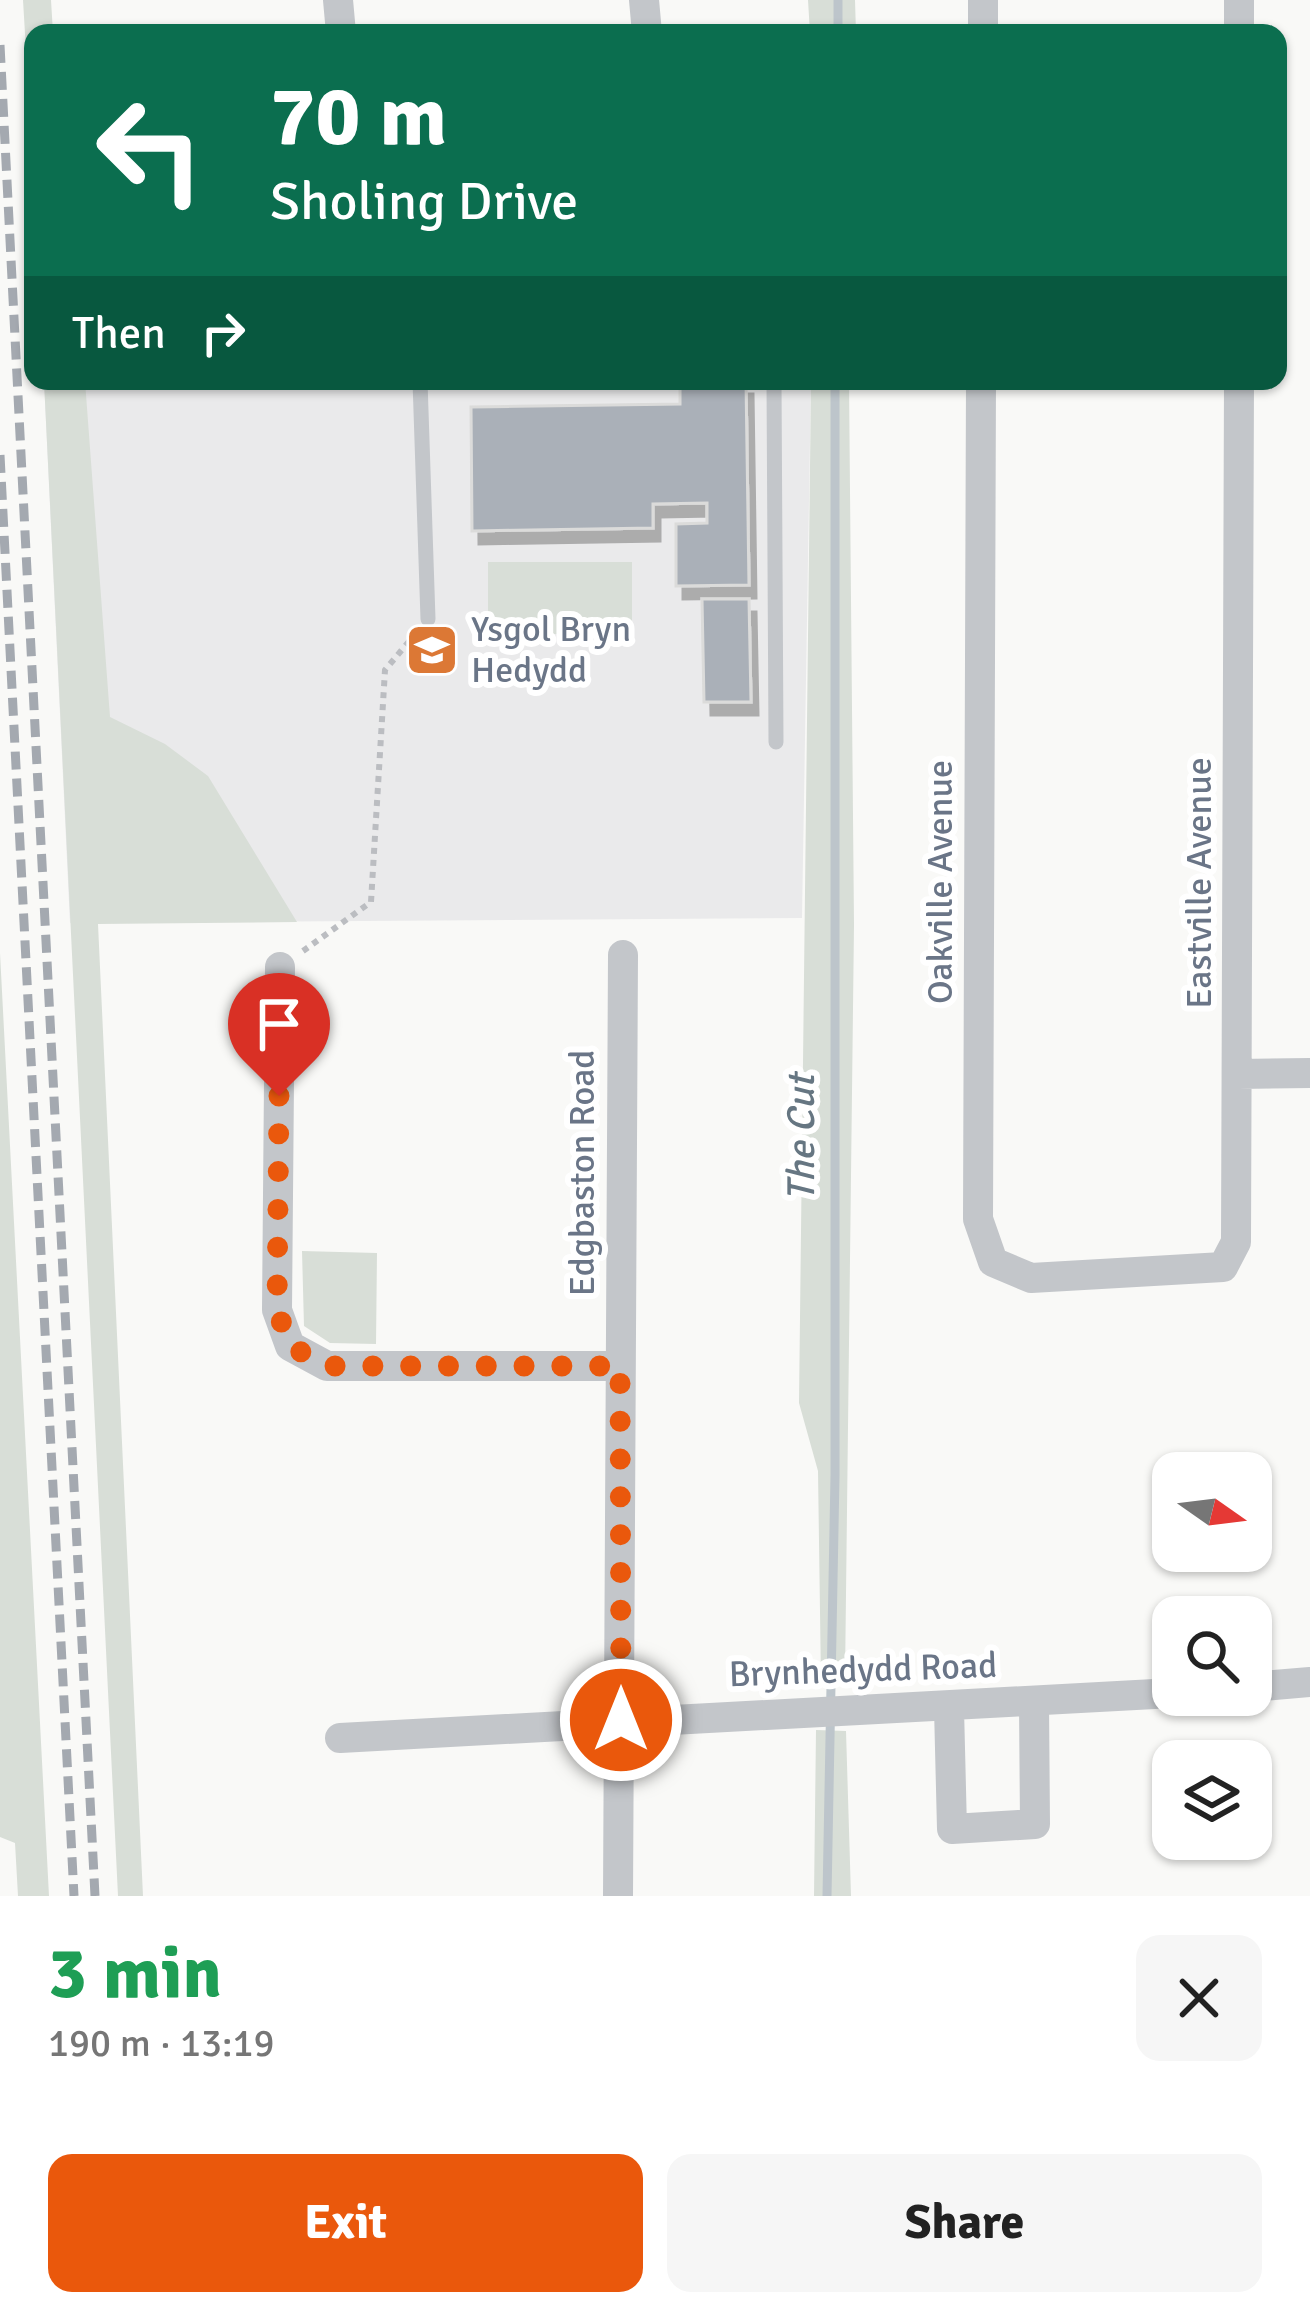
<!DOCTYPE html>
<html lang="en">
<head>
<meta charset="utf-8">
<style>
	body { margin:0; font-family:Signika,sans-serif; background:#f6f6f6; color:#222; height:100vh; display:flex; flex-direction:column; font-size:45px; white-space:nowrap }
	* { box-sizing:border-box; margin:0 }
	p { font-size:39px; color:#767676 }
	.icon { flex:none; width:66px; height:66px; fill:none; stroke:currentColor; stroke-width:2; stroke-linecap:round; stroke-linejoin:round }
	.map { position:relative; height:1896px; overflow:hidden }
	.details { display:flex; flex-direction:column; background:#fff; flex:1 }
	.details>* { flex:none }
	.banner { position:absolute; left:24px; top:24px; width:1263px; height:366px; border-radius:24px; box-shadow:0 3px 9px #0004; background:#0b6e4f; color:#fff; overflow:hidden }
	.needle { width:78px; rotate:104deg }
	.fabs { position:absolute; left:1152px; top:1452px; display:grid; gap:24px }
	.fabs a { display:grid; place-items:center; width:120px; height:120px; border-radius:24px; background:#fff; box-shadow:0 3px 9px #0004; font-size:60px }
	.pin { position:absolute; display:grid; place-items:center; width:102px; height:102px; color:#fff; margin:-123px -51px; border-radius:50% 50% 50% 0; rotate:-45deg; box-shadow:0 0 12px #0007 }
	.pin .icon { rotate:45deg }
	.me { position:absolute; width:132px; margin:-66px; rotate:0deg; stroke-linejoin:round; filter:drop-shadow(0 0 9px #0008) }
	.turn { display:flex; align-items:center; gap:42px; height:252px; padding:0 48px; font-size:54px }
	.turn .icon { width:156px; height:156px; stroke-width:2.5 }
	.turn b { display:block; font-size:84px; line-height:102px }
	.then { display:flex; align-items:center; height:114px; padding:0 48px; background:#0003; gap:24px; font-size:45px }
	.round { display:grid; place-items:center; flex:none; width:126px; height:126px; border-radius:24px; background:#f6f6f6 }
	.headline { display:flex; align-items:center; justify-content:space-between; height:204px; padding:0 48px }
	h1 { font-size:72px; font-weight:700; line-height:90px; color:#1e9e55 }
	.button { display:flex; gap:24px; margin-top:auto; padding:24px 48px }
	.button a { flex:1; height:138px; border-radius:24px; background:#ea580c; color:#fff; font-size:48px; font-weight:700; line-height:138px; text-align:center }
	.button a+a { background:#f6f6f6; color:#222 }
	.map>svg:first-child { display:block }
	.built { fill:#eaeaeb }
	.green { fill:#d8ded7 }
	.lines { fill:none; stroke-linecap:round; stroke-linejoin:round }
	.stream { stroke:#bdc5cb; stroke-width:9 }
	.building { fill:#aab0b8; stroke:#dbdbda; stroke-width:3; filter:url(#shadow) }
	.path { stroke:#bbbdc1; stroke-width:6; stroke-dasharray:6 6; stroke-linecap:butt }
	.lane { stroke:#c3c6ca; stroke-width:15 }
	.street { stroke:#c3c6ca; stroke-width:30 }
	.rail { stroke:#a4a9b0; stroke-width:9; stroke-dasharray:18 9; stroke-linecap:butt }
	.route { stroke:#ea580c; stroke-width:21; stroke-dasharray:0 37.8 }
	.labels { text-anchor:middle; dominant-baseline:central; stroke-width:12; stroke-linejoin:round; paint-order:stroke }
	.poi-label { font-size:36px; fill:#6a7587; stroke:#fff; text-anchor:start }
	.street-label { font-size:36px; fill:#6a7587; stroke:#fff }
	.water-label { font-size:39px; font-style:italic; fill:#667682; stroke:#fff }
</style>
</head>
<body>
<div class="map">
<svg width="1310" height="1896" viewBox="0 0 1310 1896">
	<defs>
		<filter id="shadow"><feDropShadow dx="7" dy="13" stdDeviation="0" flood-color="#0004"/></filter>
	</defs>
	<rect width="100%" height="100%" fill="#f9f9f7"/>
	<path class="built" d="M44,381H811L802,918L70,923Z"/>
	<path class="green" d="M23,0H51L53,33H33V169Z
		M808,0H855L856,33H810Z
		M44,381H85L110,717L165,744L208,776L297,922L98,924L143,1896H118Z
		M811,381H849L854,925L845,1678L821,1682L818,1471L799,1403Z
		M488,562H632V634H488Z
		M0,953L49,1896H18L15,1843L0,1837Z
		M302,1251L377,1253L376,1344L330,1343L304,1326Z
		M816,1730L846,1731L851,1896H814Z"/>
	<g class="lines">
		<path class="stream" d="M838,33V0
			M827,1896L835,1476V381"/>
	</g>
	<path class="building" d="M680,381H746L749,585L676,586V524L707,523V503L653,504V528L472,531L471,407L680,404Z
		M702,599H749L751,702H704Z"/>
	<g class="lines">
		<path class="path" d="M303,951L371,902L385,670L416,633"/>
		<path class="lane" d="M420,381L428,619
			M774,381L776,742"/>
		<path class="street" d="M338,0L341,33
			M644,0L647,33
			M983,33V0
			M1239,33V0
			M981,381L978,1219L993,1262L1031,1278L1223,1267L1236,1242L1239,381
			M280,967L277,1310L290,1346L327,1366H620
			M1238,1074L1310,1073
			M1251,1687L1310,1682
			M949,1708L952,1829L1035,1824L1034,1703
			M340,1738L1173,1693
			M618,1896L623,955"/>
		<path class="rail" d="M0,45L95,1896
			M0,455L74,1896"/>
	</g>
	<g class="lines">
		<path class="route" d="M279,1096L277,1310L290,1346L327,1366H620L621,1720"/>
	</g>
	<defs>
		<g id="school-square" transform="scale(2.7)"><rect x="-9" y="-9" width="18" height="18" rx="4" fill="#dc7835" stroke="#fff"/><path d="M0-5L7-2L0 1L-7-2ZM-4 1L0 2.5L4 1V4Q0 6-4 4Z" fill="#fff"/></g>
	</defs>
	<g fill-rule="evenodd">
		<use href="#school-square" x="432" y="650"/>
	</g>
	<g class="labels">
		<g class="poi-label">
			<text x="471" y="629">Ysgol Bryn<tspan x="471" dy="41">Hedydd</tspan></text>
		</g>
		<g class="street-label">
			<text transform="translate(940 882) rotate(-90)">Oakville Avenue</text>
			<text transform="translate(1199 883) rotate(-90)">Eastville Avenue</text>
			<text transform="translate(582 1173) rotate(-90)">Edgbaston Road</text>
			<text transform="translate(863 1670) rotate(-2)">Brynhedydd Road</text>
		</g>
		<g class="water-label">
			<text transform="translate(801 1138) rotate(-90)">The Cut</text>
		</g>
	</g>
</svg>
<div class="fabs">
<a><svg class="needle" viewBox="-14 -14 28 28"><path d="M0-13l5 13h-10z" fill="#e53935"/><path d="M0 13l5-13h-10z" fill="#767676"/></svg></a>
<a><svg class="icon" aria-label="search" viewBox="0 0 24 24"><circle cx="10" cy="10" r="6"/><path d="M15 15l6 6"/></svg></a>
<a><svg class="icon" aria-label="layers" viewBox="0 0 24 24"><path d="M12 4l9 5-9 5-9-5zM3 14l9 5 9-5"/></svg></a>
</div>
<div class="pin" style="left:279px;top:1096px;background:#d93025"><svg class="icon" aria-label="arrive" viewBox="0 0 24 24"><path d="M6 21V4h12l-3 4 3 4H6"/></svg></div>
<svg class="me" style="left:621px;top:1720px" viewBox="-20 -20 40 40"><circle r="17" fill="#ea580c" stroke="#fff" stroke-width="3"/><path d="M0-11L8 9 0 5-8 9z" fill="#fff"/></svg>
<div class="banner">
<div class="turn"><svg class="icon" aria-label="left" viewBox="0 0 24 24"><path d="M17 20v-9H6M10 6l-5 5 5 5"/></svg><div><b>70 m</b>Sholing Drive</div></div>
<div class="then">Then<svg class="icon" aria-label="right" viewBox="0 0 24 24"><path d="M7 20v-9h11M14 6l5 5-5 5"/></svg></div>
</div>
</div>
<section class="details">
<div class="headline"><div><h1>3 min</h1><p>190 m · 13:19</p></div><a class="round"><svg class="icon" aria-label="close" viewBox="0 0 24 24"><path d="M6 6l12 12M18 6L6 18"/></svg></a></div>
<div class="button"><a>Exit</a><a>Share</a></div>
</section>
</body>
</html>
